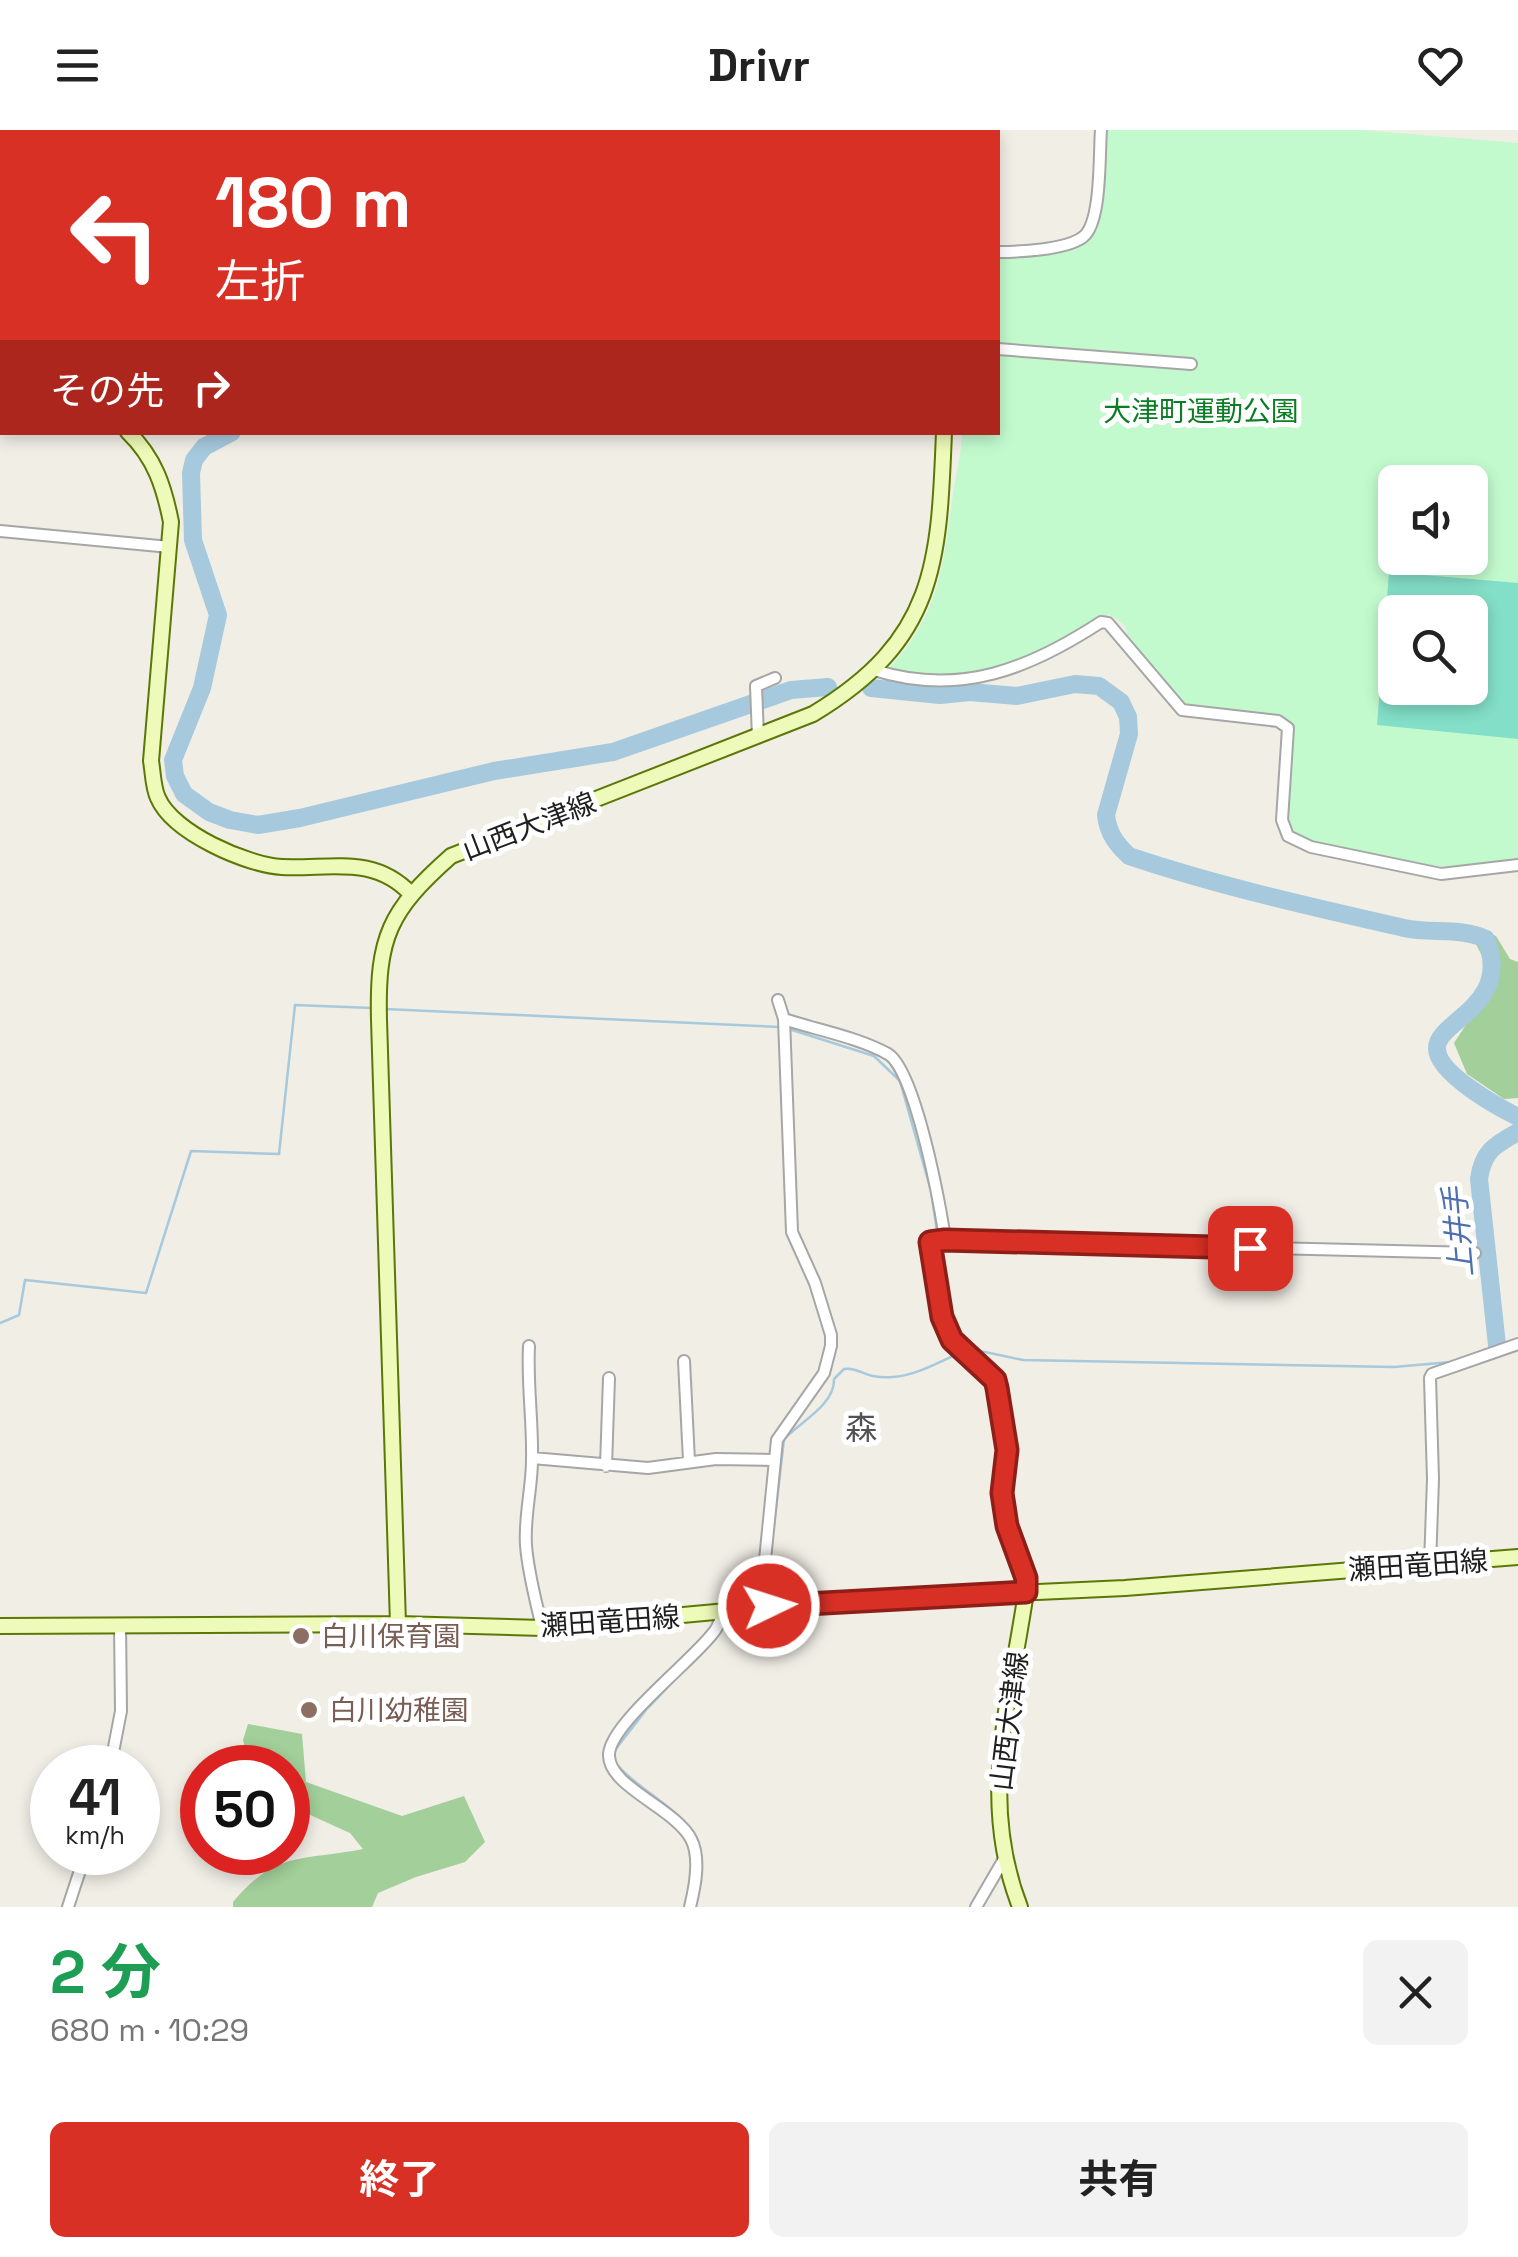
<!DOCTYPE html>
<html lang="ja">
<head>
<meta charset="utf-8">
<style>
	body { margin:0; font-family:"Space Grotesk","Noto Sans JP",sans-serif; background:#f2f2f2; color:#222; height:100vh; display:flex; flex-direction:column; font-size:38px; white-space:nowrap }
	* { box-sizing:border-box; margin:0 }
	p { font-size:32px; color:#767676 }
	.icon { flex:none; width:55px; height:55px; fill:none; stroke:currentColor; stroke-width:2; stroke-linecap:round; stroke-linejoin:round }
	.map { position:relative; height:1777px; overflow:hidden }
	.side { display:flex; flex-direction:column; background:#fff; flex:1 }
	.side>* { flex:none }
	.banner { position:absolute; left:0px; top:0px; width:1000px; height:305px; box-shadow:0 5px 15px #0003; background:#d93025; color:#fff; overflow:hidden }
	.fabs { position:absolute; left:1378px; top:335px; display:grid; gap:20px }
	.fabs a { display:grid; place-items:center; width:110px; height:110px; border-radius:15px; background:#fff; box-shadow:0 5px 15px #0003; font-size:50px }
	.speed { position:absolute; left:30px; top:1615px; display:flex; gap:20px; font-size:50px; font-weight:700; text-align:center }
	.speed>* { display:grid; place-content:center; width:130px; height:130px; border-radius:50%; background:#fff; box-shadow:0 5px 15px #0003; line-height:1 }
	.speed small { font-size:25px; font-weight:400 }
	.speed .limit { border:15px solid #d22; background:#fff; color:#111 }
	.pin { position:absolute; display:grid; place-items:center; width:85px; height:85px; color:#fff; margin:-42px; border-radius:20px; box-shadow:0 5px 15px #0006 }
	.me { position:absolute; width:110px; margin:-55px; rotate:86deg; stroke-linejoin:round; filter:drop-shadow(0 0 8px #0008) }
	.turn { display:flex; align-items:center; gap:35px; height:210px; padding:0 50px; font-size:45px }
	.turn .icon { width:130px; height:130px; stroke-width:2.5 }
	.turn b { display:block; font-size:70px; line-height:85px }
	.then { display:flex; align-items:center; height:95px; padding:0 50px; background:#0003; gap:20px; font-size:38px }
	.round { display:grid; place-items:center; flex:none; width:105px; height:105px; border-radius:15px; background:#f2f2f2 }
	.summary { display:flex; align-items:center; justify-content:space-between; height:170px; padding:0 50px }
	h1 { font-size:60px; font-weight:700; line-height:75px; color:#1e9e55 }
	.button { display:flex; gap:20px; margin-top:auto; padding:20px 50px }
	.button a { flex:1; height:115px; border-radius:15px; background:#d93025; color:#fff; font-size:40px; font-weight:700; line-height:115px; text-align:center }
	.button a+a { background:#f2f2f2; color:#222 }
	header { display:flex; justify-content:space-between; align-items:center; height:130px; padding:0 50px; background:#fff; font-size:45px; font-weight:700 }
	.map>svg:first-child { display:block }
	.forest { fill:#a2cf9a }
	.park { fill:#c2face; fill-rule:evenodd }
	.pitch { fill:#83dfc8; fill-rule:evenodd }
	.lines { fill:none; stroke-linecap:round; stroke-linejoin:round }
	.stream { stroke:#a6c9dd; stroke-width:2.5 }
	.river { stroke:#a6c9dd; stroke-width:18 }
	.street-casing { stroke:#a6a6a6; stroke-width:14 }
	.secondary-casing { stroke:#5b7705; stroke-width:18 }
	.street { stroke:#fff; stroke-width:10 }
	.secondary { stroke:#edfab9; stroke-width:14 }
	.route-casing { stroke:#8d1f18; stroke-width:25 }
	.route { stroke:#d93025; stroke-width:18 }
	.education-dot { fill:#8d6e63; stroke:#fff; stroke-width:4 }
	.labels { text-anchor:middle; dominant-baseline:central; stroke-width:10; stroke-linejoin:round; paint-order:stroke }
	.park-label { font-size:28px; fill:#0b7e25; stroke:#fff }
	.street-label { font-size:28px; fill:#1f1f1f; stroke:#fff }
	.education-label { font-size:28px; fill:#785e54; stroke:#fff; text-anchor:start }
	.water-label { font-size:30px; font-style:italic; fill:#4b6faf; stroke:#fff }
	.quarter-label { font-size:32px; fill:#525252; stroke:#fff }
</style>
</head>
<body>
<header><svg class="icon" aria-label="menu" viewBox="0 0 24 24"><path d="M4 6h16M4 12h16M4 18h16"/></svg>Drivr<svg class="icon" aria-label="heart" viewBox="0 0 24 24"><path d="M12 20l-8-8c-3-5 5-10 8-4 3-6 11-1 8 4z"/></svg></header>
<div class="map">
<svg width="1518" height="1777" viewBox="0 0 1518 1777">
	<rect width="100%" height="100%" fill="#f0eee5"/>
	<path class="forest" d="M1462,795L1496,806L1510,829L1518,832V968L1504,969L1467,944L1454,913C1486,864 1503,845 1462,795Z
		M248,1594L302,1604L306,1652L402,1686L464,1666L485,1712L465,1732L416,1747L378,1763L372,1777H233V1772C276,1720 304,1731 363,1719L350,1703L288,1675V1638L250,1637L243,1610Z"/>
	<path class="park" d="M1106,0H1362L1518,13V729C1441,749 1378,725 1303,710L1290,701L1286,688L1293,604L1290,593L1281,588L1191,578C1163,564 1145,529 1127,504L1125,496L1109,484C1044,525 965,561 888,539C943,481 943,431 954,357C957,339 962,321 962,303L998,302V127C1021,127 1064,127 1083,114C1110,96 1105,28 1106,0ZM1395,352H1470V428H1395ZM1395,482H1470V558H1395Z"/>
	<path class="pitch" d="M1389,442L1518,453V609L1377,595ZM1395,482H1470V558H1395Z"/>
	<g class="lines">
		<path class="stream" d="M385,879L781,897
			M789,899L874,926L900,951L931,1061L938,1108
			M940,1116C945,1152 947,1189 969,1218
			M0,1193L19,1185L25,1150L146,1163L191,1021L279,1024L295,875L372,878
			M971,1219L1023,1230L1394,1237L1451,1232
			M1482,1221L1507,1213
			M774,1395L784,1309C800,1292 835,1275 834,1249L844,1239C856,1237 864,1245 873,1246C904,1252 931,1236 959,1223
			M731,1472L735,1464L760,1443
			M615,1620L646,1580L716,1507
			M618,1636C644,1664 679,1677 698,1711"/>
		<path class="river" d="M685,0L689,2
			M232,302L204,317L194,330L191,343L193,410L218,485L202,558L173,630L175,646L184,664L209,682L230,690L258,695L300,688L494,641L613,622L791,560L828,557
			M871,558L940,565L970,562L1017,566L1075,554L1099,556L1121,572L1128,587L1129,604L1106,685C1108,703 1116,714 1129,726C1218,756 1312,777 1404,798C1431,804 1460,797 1486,809C1513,877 1435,891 1437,919C1438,944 1498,977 1518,987
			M1497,1215L1479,1049C1483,1021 1495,1015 1518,1002"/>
		<g class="street-casing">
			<path id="street" d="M998,122C1018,122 1066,120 1083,107C1102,93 1099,23 1101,0
				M998,219L1191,234
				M0,401L170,417
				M874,540C960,567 1029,539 1101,492L1108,493L1182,580L1278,591L1288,598L1282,690L1288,706L1311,717L1441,744L1518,735
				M758,607L756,556L775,548
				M784,889C817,900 857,907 888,924C915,940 941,1077 945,1110
				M529,1216C527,1255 533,1292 532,1330C532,1358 524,1387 526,1415C528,1443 536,1471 542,1498
				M684,1231L689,1331
				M532,1328L648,1338L716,1329L773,1330
				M606,1336L609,1248
				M1430,1435L1433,1349L1430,1248L1432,1244L1518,1214
				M1026,1462L1025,1448L1007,1396L1002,1363L1007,1321L997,1258L995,1250L952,1210L941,1187L930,1113L945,1110L1475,1123
				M769,1476L764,1440L777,1310L824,1243L831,1216V1205L815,1153L792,1102L784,889L778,870
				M110,1638L121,1581L120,1494
				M68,1777L86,1722
				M690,1777C695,1757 701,1728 691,1709C675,1678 607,1656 609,1624C611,1593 692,1531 713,1503C718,1498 720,1490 723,1483
				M976,1777L1004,1729"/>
		</g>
		<g class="secondary-casing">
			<path id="secondary" d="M956,2V0
				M0,88L2,94
				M128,302C155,328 164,357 171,392L151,631C153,642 153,658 158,668C173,703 247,735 282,737C332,739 374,725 411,764
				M398,1494L379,890C377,807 389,781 451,726L813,584C936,510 939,434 944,302
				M0,1496L398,1494L542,1498L823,1472L1125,1458L1518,1427
				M1020,1777C978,1669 1010,1572 1026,1462"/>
		</g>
		<use href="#street" class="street"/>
		<use href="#secondary" class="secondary"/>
	</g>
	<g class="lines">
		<g class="route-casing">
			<path id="route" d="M769,1476L1026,1462V1448L1007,1396L1002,1363L1007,1320L997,1258L995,1250L952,1210L942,1187L930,1112L945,1110L1250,1118"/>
		</g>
		<use href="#route" class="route"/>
	</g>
	<g class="education-dot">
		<circle cx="301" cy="1506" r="10"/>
		<circle cx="309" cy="1580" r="10"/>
	</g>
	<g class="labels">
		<g class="park-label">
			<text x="1201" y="281">大津町運動公園</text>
		</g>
		<g class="street-label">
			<text transform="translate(529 696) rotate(-21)">山西大津線</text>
			<text transform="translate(1418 1435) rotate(-4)">瀬田竜田線</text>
			<text transform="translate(610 1491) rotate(-4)">瀬田竜田線</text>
			<text transform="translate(1009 1591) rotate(-83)">山西大津線</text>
		</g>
		<g class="education-label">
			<text x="321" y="1506">白川保育園</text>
			<text x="329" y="1580">白川幼稚園</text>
		</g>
		<g class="water-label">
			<text transform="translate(1458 1102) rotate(-95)">上井手</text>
		</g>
		<g class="quarter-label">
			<text x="861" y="1298">森</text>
		</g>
	</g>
</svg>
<div class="fabs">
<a><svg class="icon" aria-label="sound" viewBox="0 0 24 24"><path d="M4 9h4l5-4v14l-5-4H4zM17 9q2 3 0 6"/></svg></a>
<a><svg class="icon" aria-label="search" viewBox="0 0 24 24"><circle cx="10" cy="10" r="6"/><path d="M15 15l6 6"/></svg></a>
</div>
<div class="speed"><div>41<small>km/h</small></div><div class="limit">50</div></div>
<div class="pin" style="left:1250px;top:1118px;background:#d93025"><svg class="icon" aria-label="arrive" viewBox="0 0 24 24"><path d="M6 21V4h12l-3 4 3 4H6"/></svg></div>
<svg class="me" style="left:769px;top:1476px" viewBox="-20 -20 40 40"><circle r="17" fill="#d93025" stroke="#fff" stroke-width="3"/><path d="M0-11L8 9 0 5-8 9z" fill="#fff"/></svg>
<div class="banner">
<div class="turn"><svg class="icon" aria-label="left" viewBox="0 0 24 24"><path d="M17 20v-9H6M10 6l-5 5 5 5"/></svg><div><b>180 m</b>左折</div></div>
<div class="then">その先<svg class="icon" aria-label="right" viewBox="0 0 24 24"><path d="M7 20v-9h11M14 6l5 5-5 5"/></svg></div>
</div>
</div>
<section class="side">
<div class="summary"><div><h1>2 分</h1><p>680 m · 10:29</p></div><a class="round"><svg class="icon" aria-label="close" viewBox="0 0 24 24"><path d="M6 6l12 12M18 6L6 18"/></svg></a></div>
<div class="button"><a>終了</a><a>共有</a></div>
</section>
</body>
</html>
